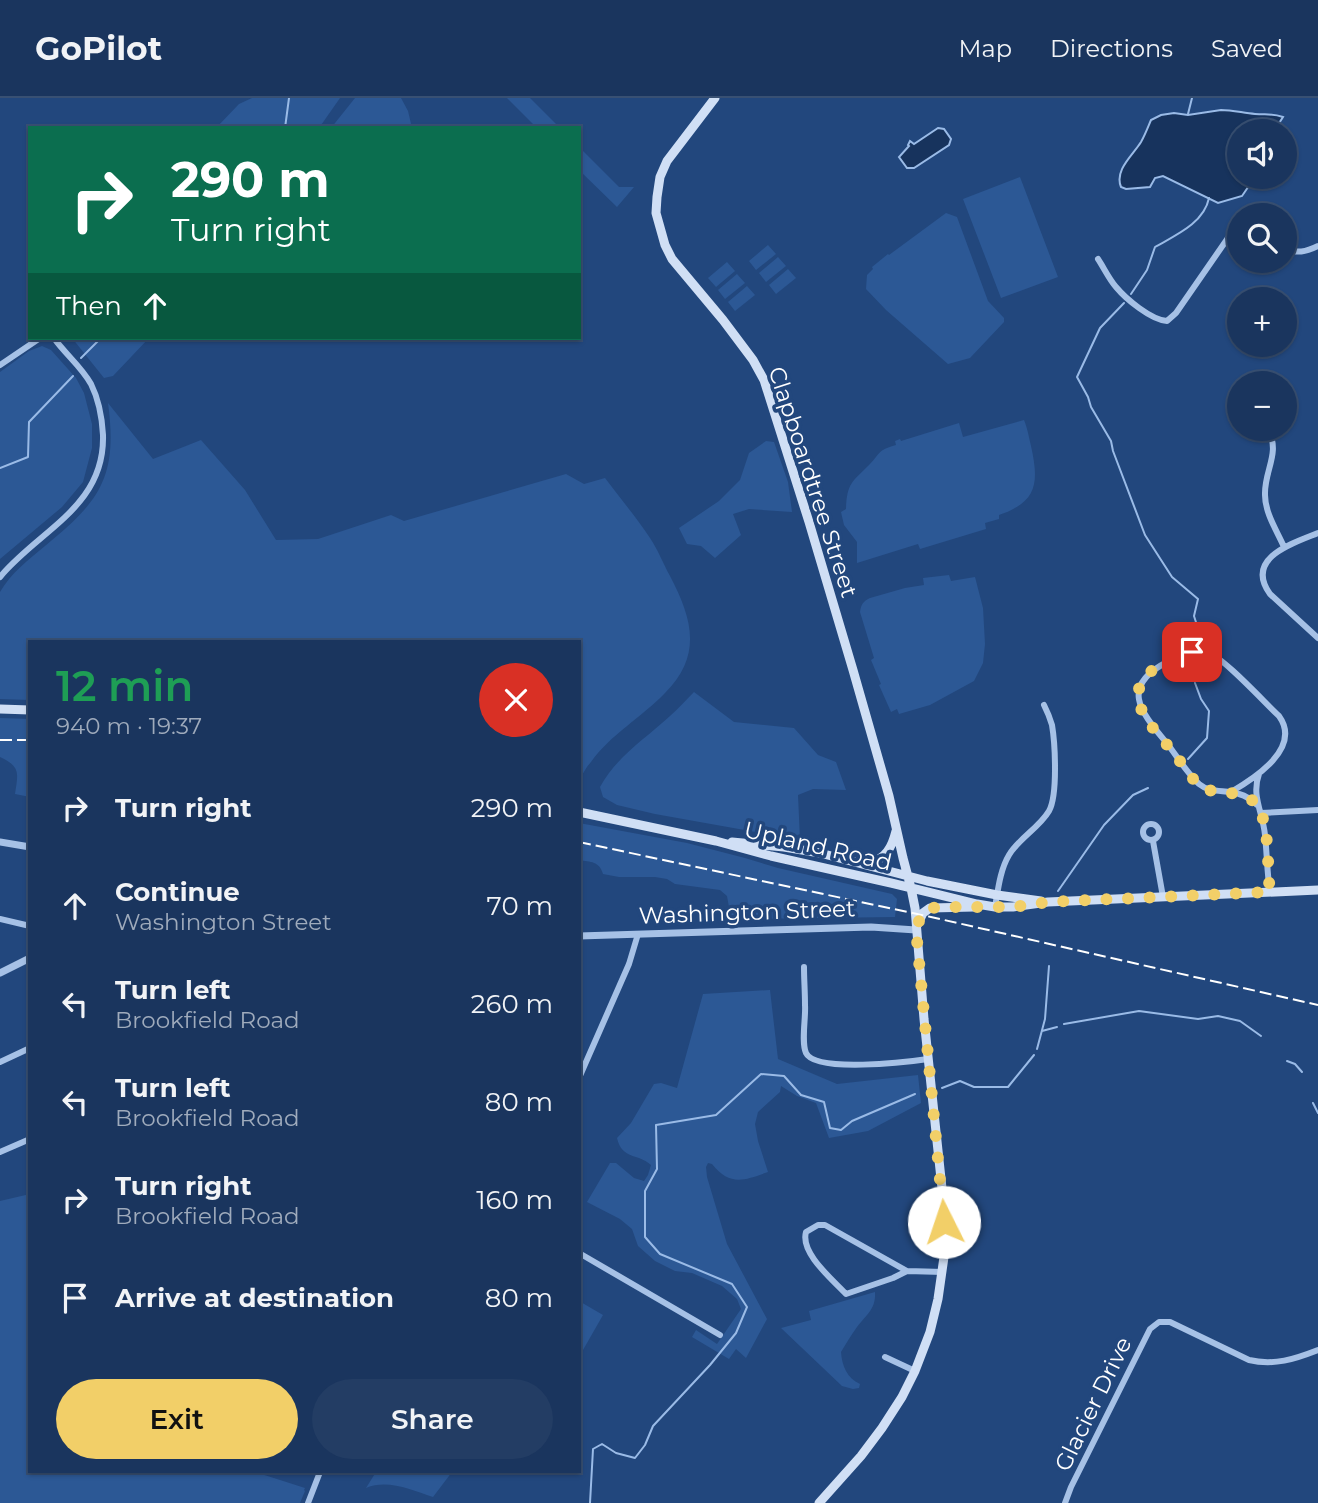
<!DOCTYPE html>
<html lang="en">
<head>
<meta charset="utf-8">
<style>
	body { margin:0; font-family:Montserrat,sans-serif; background:#233d64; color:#f1f3f6; height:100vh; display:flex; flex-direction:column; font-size:26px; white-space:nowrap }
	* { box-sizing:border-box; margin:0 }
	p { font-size:23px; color:#9fabbc }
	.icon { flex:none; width:38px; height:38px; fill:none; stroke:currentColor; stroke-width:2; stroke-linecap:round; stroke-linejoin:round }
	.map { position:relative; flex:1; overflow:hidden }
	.drawer { position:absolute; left:28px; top:542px; width:553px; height:833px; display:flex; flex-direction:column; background:#1a355e; border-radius:0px; box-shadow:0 2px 5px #0004,0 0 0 2px #385073 }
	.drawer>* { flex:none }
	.banner { position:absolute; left:28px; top:28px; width:553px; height:214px; border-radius:0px; box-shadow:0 2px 5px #0004,0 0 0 2px #385073; background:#0b6e4f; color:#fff; overflow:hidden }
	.controls { position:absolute; left:1227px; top:21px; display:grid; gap:14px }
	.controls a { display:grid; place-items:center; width:70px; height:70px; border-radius:50%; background:#1a355e; box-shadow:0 2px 5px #0004,0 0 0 2px #385073; font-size:35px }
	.pin { position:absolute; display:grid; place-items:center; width:60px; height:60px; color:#fff; margin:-30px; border-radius:14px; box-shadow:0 4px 10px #0006 }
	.me { position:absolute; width:77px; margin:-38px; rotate:356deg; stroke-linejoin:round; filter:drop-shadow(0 0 5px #0008) }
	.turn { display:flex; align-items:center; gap:24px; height:147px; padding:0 28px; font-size:32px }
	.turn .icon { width:91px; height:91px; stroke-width:2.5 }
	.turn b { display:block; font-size:49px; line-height:60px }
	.then { display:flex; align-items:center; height:66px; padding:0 28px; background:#0003; gap:14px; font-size:26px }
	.round { display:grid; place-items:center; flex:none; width:74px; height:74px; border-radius:37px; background:#233d64 }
	.summary { display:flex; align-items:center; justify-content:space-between; height:119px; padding:0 28px }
	h1 { font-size:42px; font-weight:600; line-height:52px; color:#1e9e55 }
	.primary-button { display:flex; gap:14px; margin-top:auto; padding:14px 28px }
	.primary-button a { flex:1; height:80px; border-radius:42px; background:#f2cf68; color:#111; font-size:28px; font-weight:600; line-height:80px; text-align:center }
	.primary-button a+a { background:#233d64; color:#f1f3f6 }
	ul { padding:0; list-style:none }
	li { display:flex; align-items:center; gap:21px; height:98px; padding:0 28px }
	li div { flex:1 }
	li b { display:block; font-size:26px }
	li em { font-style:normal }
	header { display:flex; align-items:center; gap:42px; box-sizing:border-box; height:98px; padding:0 35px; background:#1a355e; border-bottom:2px solid #385073 }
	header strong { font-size:33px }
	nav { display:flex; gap:38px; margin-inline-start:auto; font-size:24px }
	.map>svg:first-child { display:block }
	.green { fill:#2c5895 }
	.water { fill:#17335d; stroke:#9abbe7; stroke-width:2 }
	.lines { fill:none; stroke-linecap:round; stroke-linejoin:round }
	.stream { stroke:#9abbe7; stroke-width:2 }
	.minor { stroke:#a6c1e6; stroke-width:6 }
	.tertiary { stroke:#a6c1e6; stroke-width:7 }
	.secondary { stroke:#d0dff5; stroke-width:9 }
	.rail { stroke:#fff; stroke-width:2; stroke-dasharray:12 5; stroke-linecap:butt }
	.route { stroke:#f2cf68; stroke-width:12; stroke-dasharray:0 21.6 }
	.labels { text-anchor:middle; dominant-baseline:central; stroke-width:7; stroke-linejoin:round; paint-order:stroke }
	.street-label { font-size:23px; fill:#fff; stroke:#22477d }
</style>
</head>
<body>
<header>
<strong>GoPilot</strong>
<nav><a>Map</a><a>Directions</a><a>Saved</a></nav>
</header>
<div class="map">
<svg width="1318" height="1405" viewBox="0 0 1318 1405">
	<rect width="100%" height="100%" fill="#22477d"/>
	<path class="green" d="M252,0H340L319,30H216L239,6Z
		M355,0H401L408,13L412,30H331Z
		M507,0H530L560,30H537Z
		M579,49L619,89H634L617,109L579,72Z
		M1020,79L1058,179L1001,200L963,101Z
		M946,115L957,119L988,203L1004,220V224L970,260L948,266L886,212L866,191L867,177L873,171L872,169L888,156L889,157Z
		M768,147L776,156L756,172L749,163Z
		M778,159L786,168L766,184L759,175Z
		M727,164L735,173L716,189L708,180Z
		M788,171L796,180L776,196L769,187Z
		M737,176L745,185L725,201L718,192Z
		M747,188L755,197L735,213L728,204Z
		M72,240H149L113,278L104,280Z
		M42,248L51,252L76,280L84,295L92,326V350L83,384L62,409L0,461V274L29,253Z
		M108,305L153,361L201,342L245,392L276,442L318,441L391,417L404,423L566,376L584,386L605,380C620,400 636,419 650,440C658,452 663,465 670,478C692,520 703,557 665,595C642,619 610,637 591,664C586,669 583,676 579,682V544H30V602L0,601V494C11,475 28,462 45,448C100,403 118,379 108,305Z
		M1024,322C1027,329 1029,339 1031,348C1039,384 1038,404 999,417V421L985,425L986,431L920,451L918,446L857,465V444L844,427L841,414L846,411C847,385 852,384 869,367C882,354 876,353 896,347L895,343L900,341L901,343L959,325L963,339Z
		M766,343L774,344L788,384L792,414L749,411L733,416L741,437L715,460L701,448L687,446L679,430L719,403L740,382L749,355Z
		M949,477L951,483L975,479L983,510L985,546L983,565L974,583L930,607L899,616L897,611L891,614L879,587L881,586L871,562L874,560L860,514C861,507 863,503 870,500L905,490L924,487L923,480Z
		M694,594L734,624L794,630L818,657L836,664L846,692L813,691L798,697L800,742L655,716L617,707L603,699L600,689C618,657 644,642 670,618C679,610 686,602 694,594Z
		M0,620L30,621V699L15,696C18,675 21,669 0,659Z
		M579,725L687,745L745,760L778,770L892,796L897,801L895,819L735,821L731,820L727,798L720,792L675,786L667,781L655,779H619L603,776C599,763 591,764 579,762Z
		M770,892L778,961L837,986L918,977L921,1005L868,1033L829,1040L816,1005L797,998L781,988L780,994L758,1014L755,1026L758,1043L768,1074C745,1082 730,1089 712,1066L708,1065L706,1069L707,1079L727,1146L767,1221L746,1260L736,1251L729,1261L692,1239L696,1232L717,1246L741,1211L737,1201L722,1188L692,1175L675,1173L655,1163L638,1148L632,1131L620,1121L587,1104L610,1065H616L634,1080L644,1083L648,1077L651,1067C638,1055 622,1062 617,1040L631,1025L654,986L661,985L677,990L703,896Z
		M30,1096V1374H255L305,1390L304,1392L305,1393L300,1405H0V1103Z
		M875,1194C876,1211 867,1216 857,1229C851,1237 846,1246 841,1254C842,1268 847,1280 860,1286L859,1290L853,1291L842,1288L781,1230L811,1222L809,1213Z
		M579,1203L603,1217L579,1259Z
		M376,1374H452L433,1399C411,1392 388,1381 366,1390Z"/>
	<path class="water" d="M1221,12C1233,12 1243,15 1255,16C1266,17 1272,15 1283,19L1274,33H1239V79H1255L1242,98L1218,105L1163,78L1155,80L1150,89L1126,91L1121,89C1114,72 1133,57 1141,44C1145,37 1148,29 1151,22L1161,17L1174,15L1188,17Z
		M938,30L944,31L951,41L949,47L914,70H907L899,59L909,48L908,47L910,43L914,46Z"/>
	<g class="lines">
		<path class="stream" d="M1188,16L1192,0
			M285,30L289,0
			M1131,196L1147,172L1155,149C1176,137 1204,125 1209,100
			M1124,205L1100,230L1077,279L1088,299L1091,309L1111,343L1113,353L1145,437L1172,479L1198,501L1194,518L1202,543
			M81,260L101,240
			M0,370L28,359L29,324L73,278
			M1188,661L1207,640L1209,613L1201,601L1195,585
			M1058,793L1104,727L1133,697L1148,690
			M1064,926L1139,913L1198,921L1218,918L1240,923L1261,938
			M1042,933L1057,929
			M1037,951L1045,921L1049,868
			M1287,963L1295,966L1302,974
			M942,990L960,983L974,989H1008L1034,957
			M1313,1005L1318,1015
			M590,1405L593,1351L602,1346L616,1355L635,1360L645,1347L653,1328L710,1267L736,1235L747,1209L732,1186L660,1156L645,1139V1093L657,1071L656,1027L716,1017L761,976L784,978L801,997L824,1004L830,1030L841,1032L852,1023L915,996"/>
		<path class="minor" d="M1284,150C1297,156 1306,154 1318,148
			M1098,161C1104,170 1109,181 1116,189C1126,201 1151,222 1167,223L1176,215L1239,124
			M0,267L40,240
			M1268,331C1281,356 1264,372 1265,397C1265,415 1277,433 1284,449
			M1318,435C1293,445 1244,460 1270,496L1318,540
			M0,479C39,432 105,409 103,337C102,319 99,302 91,286C81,268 65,256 54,240
			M1259,676C1251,698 1263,715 1265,737C1267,756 1267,775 1270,794
			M1231,694C1255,680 1302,650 1279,618C1264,604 1223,559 1207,554C1194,550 1179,558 1167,564C1117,590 1143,616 1169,648C1178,660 1187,675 1199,686C1211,696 1225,691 1239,696C1246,698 1252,702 1257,707
			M1261,715L1318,712
			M1143 734a8 8 0 1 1 16 0a8 8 0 1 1-16 0Z
			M1153,743L1163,799
			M995,809C998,792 1000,772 1009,757C1019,740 1039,730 1049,713C1058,697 1055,645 1052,627C1050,620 1047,613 1044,607
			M0,821L30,828
			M804,869C804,881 805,894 805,907C806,919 801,944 806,955C815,975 908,964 928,961
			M0,964L30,950
			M579,980L629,866L638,836
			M0,1054L30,1041
			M818,1127H825L907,1173L893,1180L846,1196C832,1181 800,1155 806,1134Z
			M579,1155L720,1237
			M907,1173L943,1174
			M885,1259L915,1273
			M308,1405L320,1374
			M1065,1405L1071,1389L1150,1231L1159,1224H1170L1249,1262C1274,1268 1295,1261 1318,1252"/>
		<path class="tertiary" d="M0,744L30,749
			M579,838L871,829L916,832
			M0,875L30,860"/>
		<path class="secondary" d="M715,0L667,63L660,79L657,99L656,115L665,147L672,161L723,222L753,262L764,282L809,424L853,572L889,698L903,760L911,790L915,810L924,921L944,1109V1159L938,1201L930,1234L915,1273L902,1299L882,1330L861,1358L819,1405
			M0,611L30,612
			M579,714L716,743L771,758L891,785L977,806L995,809H1013L1048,804L1318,792
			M732,744L784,749L820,755L927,783L997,797L1041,803
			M869,765C886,761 892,749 896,733
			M918,826L923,815L930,810L975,809"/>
		<path class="rail" d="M0,642H30
			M579,744L931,819L1318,907"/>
	</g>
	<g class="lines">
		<path class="route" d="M944,1124L916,832C921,817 922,811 939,809H1013L1048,804L1270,794C1267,771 1270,728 1258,709C1246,689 1221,699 1204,690C1191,683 1182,664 1172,653C1161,639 1143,622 1139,604C1132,575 1171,560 1192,554"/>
	</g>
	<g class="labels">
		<g class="street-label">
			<text transform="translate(813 384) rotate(72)">Clapboardtree Street</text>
			<text transform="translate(818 748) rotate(13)">Upland Road</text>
			<text transform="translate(747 814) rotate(-2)">Washington Street</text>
			<text transform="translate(1093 1306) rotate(-64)">Glacier Drive</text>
		</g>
	</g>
</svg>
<div class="controls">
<a><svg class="icon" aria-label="sound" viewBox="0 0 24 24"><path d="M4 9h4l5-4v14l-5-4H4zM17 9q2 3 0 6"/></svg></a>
<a><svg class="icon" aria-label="search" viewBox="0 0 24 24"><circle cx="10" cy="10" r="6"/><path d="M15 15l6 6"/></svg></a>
<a>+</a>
<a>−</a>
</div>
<div class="pin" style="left:1192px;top:554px;background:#d93025"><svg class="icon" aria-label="arrive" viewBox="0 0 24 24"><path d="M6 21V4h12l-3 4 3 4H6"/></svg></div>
<svg class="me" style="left:944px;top:1124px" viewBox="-20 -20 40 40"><circle r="19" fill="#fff"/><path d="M0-13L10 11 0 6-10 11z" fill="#f2cf68"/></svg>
<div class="banner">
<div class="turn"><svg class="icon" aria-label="right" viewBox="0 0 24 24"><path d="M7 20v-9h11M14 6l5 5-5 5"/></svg><div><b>290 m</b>Turn right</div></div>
<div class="then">Then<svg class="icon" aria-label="ahead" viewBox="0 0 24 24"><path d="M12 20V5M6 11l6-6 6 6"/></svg></div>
</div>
<section class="drawer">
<div class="summary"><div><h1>12 min</h1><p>940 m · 19:37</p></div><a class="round" style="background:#d93025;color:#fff"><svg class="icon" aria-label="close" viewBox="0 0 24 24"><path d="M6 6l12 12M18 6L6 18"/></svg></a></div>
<ul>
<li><svg class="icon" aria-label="right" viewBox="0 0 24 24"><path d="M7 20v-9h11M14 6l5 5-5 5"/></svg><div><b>Turn right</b></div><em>290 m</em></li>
<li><svg class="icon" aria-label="ahead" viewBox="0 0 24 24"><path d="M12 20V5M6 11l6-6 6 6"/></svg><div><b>Continue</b><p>Washington Street</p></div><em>70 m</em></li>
<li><svg class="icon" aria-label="left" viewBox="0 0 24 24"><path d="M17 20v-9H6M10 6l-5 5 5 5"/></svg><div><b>Turn left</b><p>Brookfield Road</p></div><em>260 m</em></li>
<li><svg class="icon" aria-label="left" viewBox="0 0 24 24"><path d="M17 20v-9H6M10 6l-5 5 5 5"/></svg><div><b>Turn left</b><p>Brookfield Road</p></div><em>80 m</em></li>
<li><svg class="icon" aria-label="right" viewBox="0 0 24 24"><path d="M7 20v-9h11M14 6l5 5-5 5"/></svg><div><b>Turn right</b><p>Brookfield Road</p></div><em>160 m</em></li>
<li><svg class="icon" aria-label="arrive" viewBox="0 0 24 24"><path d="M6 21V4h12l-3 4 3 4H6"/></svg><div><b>Arrive at destination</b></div><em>80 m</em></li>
</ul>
<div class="primary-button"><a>Exit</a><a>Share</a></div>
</section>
</div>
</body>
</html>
